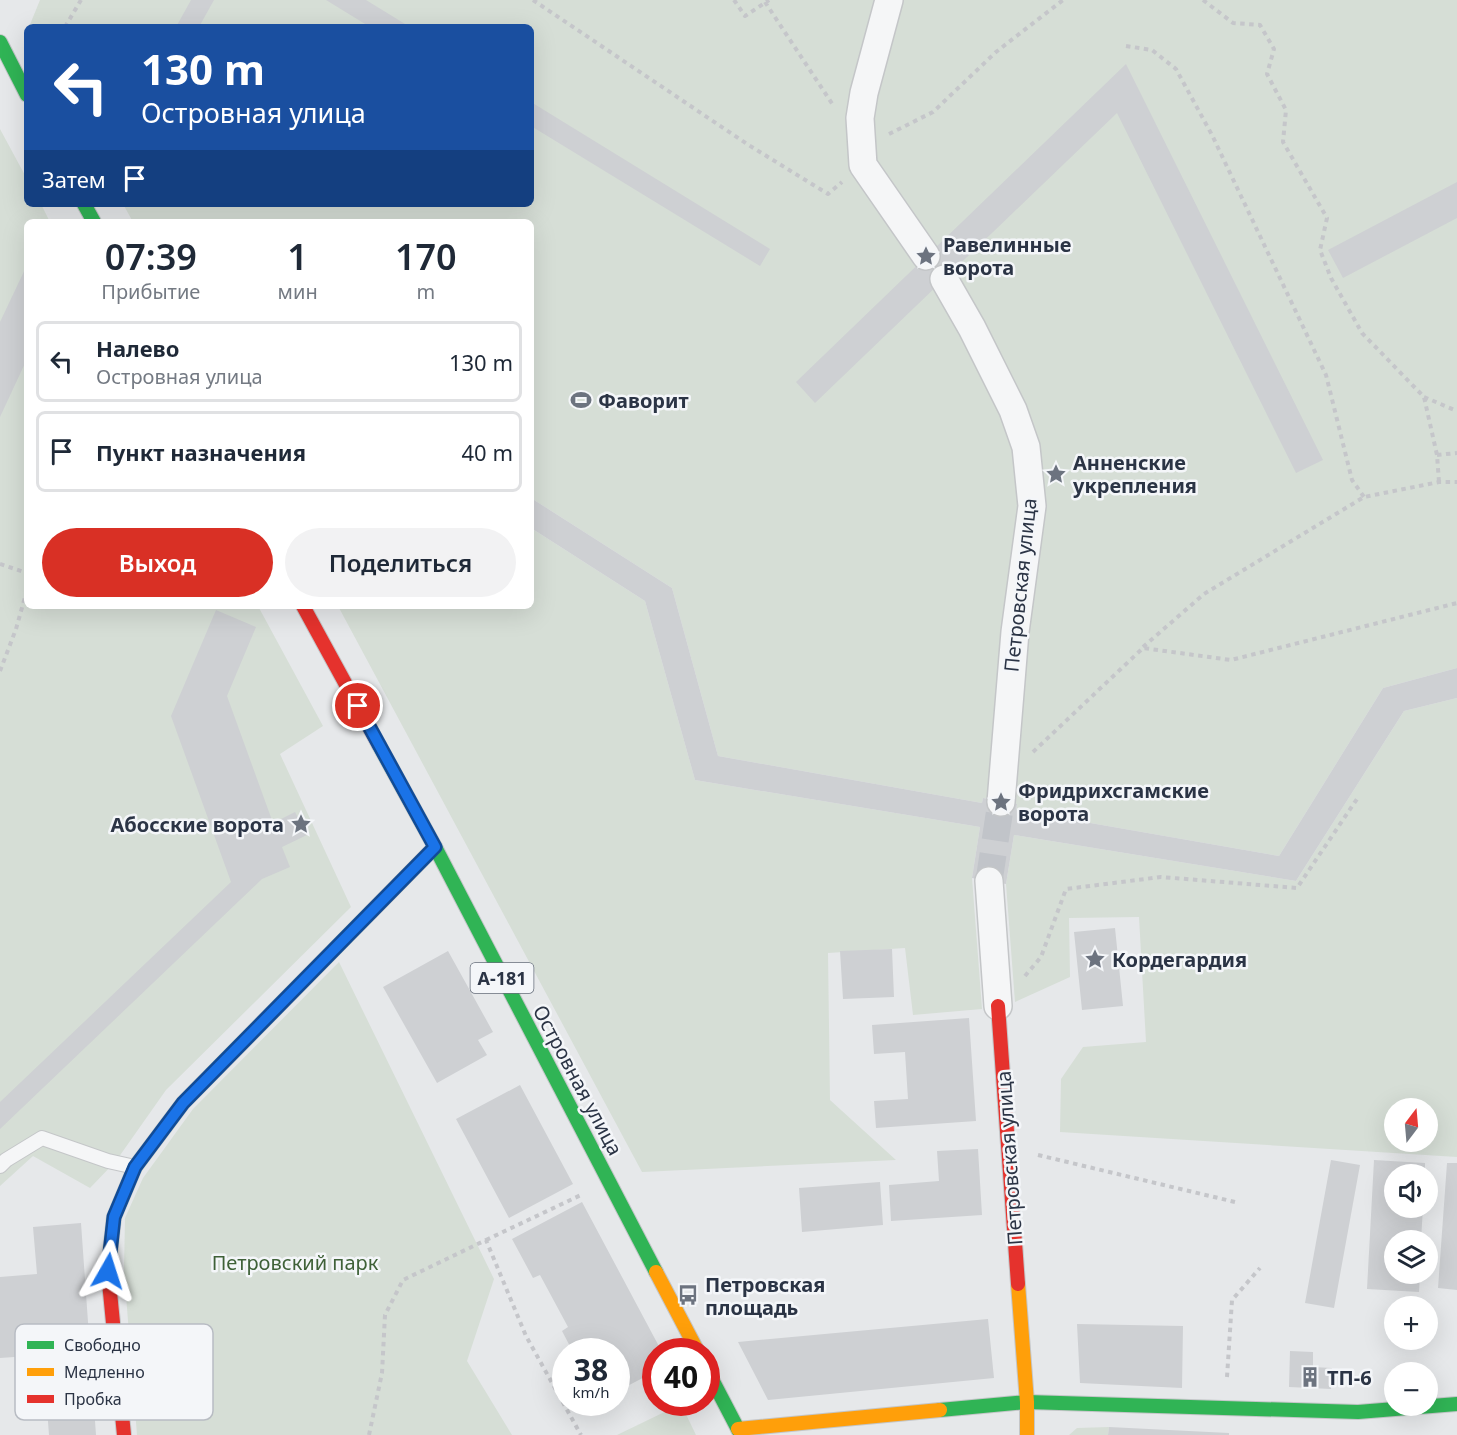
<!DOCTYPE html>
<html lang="ru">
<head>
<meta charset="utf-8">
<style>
	body { margin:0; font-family:"Noto Sans",sans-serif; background:#f2f2f3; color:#1f2937; height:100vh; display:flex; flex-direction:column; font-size:22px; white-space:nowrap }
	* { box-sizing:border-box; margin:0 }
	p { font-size:20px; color:#747a83 }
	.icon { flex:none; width:33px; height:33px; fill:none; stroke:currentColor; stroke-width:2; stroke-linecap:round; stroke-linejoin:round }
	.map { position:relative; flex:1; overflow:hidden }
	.drawer { position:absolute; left:24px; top:219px; width:510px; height:390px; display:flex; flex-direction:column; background:#fff; border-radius:9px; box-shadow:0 6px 24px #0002 }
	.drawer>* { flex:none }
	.banner { position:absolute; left:24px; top:24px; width:510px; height:183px; border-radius:9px; box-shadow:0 6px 24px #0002; background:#1a4fa0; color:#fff; overflow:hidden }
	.needle { width:39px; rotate:16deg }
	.buttons { position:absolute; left:1384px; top:1098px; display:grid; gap:12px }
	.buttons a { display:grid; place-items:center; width:54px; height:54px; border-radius:50%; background:#fff; box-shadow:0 6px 24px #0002; font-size:30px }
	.speed { position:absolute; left:552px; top:1338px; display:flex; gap:12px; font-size:30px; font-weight:700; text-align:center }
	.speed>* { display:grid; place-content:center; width:78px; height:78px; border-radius:50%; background:#fff; box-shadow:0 6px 24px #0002; line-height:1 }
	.speed small { font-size:15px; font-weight:400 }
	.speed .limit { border:9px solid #d22; background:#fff; color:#111 }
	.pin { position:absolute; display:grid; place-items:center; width:51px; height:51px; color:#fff; margin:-26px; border:3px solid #fff; border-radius:50%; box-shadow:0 2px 6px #0007 }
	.me { position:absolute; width:66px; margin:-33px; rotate:6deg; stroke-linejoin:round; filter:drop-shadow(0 0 4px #0008) }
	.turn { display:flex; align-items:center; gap:21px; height:126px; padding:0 18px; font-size:27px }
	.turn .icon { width:78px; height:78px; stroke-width:2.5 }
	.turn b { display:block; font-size:42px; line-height:51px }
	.then { display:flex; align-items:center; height:57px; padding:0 18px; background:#0003; gap:12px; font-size:22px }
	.eta { display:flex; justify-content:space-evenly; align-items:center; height:102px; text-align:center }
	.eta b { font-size:36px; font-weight:600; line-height:42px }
	.cta { display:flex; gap:12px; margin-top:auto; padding:12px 18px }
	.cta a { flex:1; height:69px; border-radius:36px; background:#d93025; color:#fff; font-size:24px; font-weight:600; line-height:69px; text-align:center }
	.cta a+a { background:#f2f2f3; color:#1f2937 }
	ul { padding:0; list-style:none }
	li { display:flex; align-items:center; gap:18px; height:81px; margin:0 12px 9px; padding:0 6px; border:3px solid #e0e1e3; border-radius:9px }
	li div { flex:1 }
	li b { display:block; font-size:22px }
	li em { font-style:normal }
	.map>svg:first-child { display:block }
	.green { fill:#d6ded6; fill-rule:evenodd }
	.building { fill:#ced0d3 }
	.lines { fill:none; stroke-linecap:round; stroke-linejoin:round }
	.street-tunnel { stroke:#c1c4c9; stroke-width:27; stroke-dasharray:27 14; stroke-linecap:butt }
	.lane-casing { stroke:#c4c6c8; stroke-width:16 }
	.street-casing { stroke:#c4c6c8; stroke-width:30 }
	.fast-casing { stroke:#c4c6c8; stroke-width:16 }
	.slow-casing { stroke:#c4c6c8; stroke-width:16 }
	.jam-casing { stroke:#c4c6c8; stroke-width:16 }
	.path { stroke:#c5c6ca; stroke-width:4; stroke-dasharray:4.5 4.5; stroke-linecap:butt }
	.lane { stroke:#f5f6f7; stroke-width:14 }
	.street { stroke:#f5f6f7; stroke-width:27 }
	.fast { stroke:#30b455; stroke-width:14 }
	.slow { stroke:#ff9f0a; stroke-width:14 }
	.jam { stroke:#e5322d; stroke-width:14 }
	.route-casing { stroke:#114b97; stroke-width:15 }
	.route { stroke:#1a73e8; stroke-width:10 }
	.labels { text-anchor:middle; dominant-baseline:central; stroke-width:5; stroke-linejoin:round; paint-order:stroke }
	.shield { fill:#f4f6f9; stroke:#676e7b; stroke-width:1.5 }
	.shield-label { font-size:18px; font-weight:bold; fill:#2b3445 }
	.poi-label { font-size:20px; font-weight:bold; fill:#2b3445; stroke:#f4f6f9; text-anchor:start }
	.street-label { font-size:20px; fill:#2b3445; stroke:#f4f6f9 }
	.park-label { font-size:20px; fill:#3f6138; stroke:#f4f6f9 }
	.key { fill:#f4f6f9; stroke:#b8bcc3; stroke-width:1.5 }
	.key-label { font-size:16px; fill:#2b3445 }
</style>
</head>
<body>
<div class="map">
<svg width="1457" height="1435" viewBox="0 0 1457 1435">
	<rect width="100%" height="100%" fill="#e6e8ea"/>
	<path class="green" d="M40,0H1457V668L1383,688L1279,856L1016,810L1017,804L983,798L982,803L718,756L672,588L531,498V222H133L123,204H531V27H29Z
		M0,129L27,179V204H41L50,222H27V606H258L323,726L280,754L351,907L166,1090L116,1161L90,1188L33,1156L0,1186Z
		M531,528L645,601L695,780L980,827L972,878L982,1009L913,1015L905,948L828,953L830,1100L896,1160L642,1172L338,606H531Z
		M1457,698V1157L1060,1132L1061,1079L1083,1047L1146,1042L1139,917L1069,918L1070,977L1015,1002L1006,884L1014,835L1296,881L1404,711ZM1395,1108H1428V1142H1395Z
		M339,962L494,1279L467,1361L512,1435H137L124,1270L125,1218L143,1178L193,1109Z
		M681,1404L696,1435H617Z
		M1109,1427L1108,1435H1069L1077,1428Z"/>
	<path class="building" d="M191,0H214L199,27H176Z
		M326,0H366L410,27H370Z
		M1126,64L1323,460L1296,473L1117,113L815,403L796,382Z
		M531,102L770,249L760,266L531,126Z
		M1457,182V218L1343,278L1328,250Z
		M27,265V359L0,417V322Z
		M531,498L672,588L718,756L982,803L983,798L1017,804L1016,810L1279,856L1383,688L1457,668V698L1404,711L1296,881L1014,835L1006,884L972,878L980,827L695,780L645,601L531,528Z
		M216,610L256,627L227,696L273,823L295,812L307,835L282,847L290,867L262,879L0,1129V1102L231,882L171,716Z
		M1115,928L1123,1006L1082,1010L1074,932Z
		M892,949L894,997L843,999L840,951Z
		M448,951L493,1032L478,1040L487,1055L437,1083L383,987Z
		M969,1018L976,1121L876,1128L874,1101L908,1099L905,1052L874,1054L872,1025Z
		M520,1085L573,1184L509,1218L456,1119Z
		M978,1149L982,1215L891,1221L889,1185L939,1181L937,1151Z
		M1331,1160L1360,1165L1334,1308L1305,1303Z
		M1374,1160L1425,1163V1174H1395V1208H1423L1421,1240H1395V1274H1420L1419,1292L1367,1289Z
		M1447,1163H1457V1290L1438,1288Z
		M880,1182L883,1225L802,1232L799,1188Z
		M582,1202L662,1352H656V1371L616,1392V1352H573L562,1331L568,1327L540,1275L533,1278L512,1239Z
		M81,1223L96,1435H49L43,1355L0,1358V1277L37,1274L33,1227Z
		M988,1319L994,1378L768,1400L738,1342Z
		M1077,1324L1183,1326L1182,1388L1080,1383Z
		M1290,1351L1313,1352V1367L1332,1368L1331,1389L1289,1387Z
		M1109,1427L1229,1433V1435H1108Z"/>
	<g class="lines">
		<path class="street-tunnel" d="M989,881L1001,802"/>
		<g class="lane-casing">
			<path id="lane" d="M0,1166L6,1160L42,1138L108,1161L135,1167"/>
		</g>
		<g class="street-casing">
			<path id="street" d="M889,0L864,93L860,118L863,165L926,256
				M944,279L972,328L1013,410L1026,447L1032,506L1015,632L1001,802
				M989,881L998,1006"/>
		</g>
		<g class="fast-casing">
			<path id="fast" d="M0,42L27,95
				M84,204L94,222
				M379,745L435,847L656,1272
				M109,1282L108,1271L114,1217L135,1167L183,1103L371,912
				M706,1368L741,1435
				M940,1410L1027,1402L1358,1412L1457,1404"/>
		</g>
		<g class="slow-casing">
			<path id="slow" d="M371,912L435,847
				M656,1272L698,1352
				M1018,1284L1027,1402V1435
				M738,1429L940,1410"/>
		</g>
		<g class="jam-casing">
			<path id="jam" d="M303,606L379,745
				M998,1006L1018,1284
				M109,1282L124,1435"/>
		</g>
		<path class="path" d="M533,0L747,144L828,194L842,182
			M734,0L745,16L769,0
			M1203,0L1233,23L1260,25L1274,49L1267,74L1286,110L1283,142L1327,218L1320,250L1331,278L1362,333L1424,397L1437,455L1439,482
			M765,2L833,105
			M65,27L81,0
			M1126,46L1152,50L1176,69L1212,135L1326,375L1352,480L1364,497
			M889,134L933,112L996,52L1063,0
			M1424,397L1457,411
			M1437,455L1457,453
			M0,564L27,573
			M1143,647L1204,594L1364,497L1439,482H1457
			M0,671L16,629L27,590
			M1033,752L1143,648L1231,660L1457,603
			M1025,976L1041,957L1066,889L1161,877L1297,888L1359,796
			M1038,1155L1235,1202
			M486,1240L583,1194
			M1227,1377L1232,1300L1260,1268
			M369,1435L382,1373L385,1315L403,1280L486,1240L526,1336L581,1435"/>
		<use href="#lane" class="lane"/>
		<use href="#street" class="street"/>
		<use href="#fast" class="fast"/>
		<use href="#slow" class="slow"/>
		<use href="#jam" class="jam"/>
	</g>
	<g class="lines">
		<g class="route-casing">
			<path id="route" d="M108,1271L114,1217L135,1167L183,1103L435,847L358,706"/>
		</g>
		<use href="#route" class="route"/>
	</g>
	<defs>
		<g id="sight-bare" transform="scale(1.62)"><path d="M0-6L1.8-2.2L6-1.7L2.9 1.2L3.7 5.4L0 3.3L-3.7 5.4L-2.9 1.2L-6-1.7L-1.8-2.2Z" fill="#6c737f" stroke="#f4f6f9" stroke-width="2.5" paint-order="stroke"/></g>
		<g id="stadium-bare" transform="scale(1.62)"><path d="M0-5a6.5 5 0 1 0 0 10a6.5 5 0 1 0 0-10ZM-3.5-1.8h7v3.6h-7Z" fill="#6c737f" stroke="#f4f6f9" stroke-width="2.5" paint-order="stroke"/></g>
		<g id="bus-bare" transform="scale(1.62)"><path d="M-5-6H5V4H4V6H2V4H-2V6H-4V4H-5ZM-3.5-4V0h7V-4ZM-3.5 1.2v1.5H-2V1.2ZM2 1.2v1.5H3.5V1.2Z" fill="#6c737f" stroke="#f4f6f9" stroke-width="2.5" paint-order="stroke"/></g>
		<g id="building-bare" transform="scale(1.62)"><path d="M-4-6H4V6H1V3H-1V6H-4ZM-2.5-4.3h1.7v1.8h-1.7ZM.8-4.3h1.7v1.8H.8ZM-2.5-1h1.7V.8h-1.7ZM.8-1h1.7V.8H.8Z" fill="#6c737f" stroke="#f4f6f9" stroke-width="2.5" paint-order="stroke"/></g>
	</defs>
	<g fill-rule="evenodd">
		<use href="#sight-bare" x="926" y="256"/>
		<use href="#stadium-bare" x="581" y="400"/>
		<use href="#sight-bare" x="1056" y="474"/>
		<use href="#sight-bare" x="1001" y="802"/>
		<use href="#sight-bare" x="301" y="824"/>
		<use href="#sight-bare" x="1095" y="959"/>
		<use href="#bus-bare" x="688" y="1295"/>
		<use href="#building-bare" x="1310" y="1377"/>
	</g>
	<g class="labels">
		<rect class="shield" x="470.5" y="963" width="63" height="30" rx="4.5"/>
		<g class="shield-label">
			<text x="502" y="978">А-181</text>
		</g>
		<g class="poi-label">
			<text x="943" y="244">Равелинные<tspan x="943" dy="23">ворота</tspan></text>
			<text x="598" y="400">Фаворит</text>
			<text x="1073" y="462">Анненские<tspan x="1073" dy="23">укрепления</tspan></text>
			<text x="1018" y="790">Фридрихсгамские<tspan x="1018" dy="23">ворота</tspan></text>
			<text x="284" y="824" text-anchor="end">Абосские ворота</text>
			<text x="1112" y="959">Кордегардия</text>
			<text x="705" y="1284">Петровская<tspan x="705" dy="23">площадь</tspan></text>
			<text x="1327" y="1377">ТП-6</text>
		</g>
		<g class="street-label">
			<text transform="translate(1020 585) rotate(-84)">Петровская улица</text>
			<text transform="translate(578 1080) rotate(62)">Островная улица</text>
			<text transform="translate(1009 1158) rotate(-94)">Петровская улица</text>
		</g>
		<g class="park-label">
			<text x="295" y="1262">Петровский парк</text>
		</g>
	</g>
	<rect x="15" y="1324" width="198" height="96" rx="9" class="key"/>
	<rect x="27" y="1341" width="27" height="8" fill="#30b455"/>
	<rect x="27" y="1368" width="27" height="8" fill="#ff9f0a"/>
	<rect x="27" y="1395" width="27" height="8" fill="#e5322d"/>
	<g class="key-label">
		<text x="64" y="1351">Свободно</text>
		<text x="64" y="1378">Медленно</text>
		<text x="64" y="1405">Пробка</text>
	</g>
</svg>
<div class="buttons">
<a><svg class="needle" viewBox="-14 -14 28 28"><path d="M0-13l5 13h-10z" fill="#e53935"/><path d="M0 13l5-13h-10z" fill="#747a83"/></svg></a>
<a><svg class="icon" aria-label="sound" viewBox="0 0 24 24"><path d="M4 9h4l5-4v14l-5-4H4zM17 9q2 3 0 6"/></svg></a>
<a><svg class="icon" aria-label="layers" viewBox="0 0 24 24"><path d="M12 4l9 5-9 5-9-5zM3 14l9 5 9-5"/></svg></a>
<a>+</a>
<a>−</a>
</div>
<div class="speed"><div>38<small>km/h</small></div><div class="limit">40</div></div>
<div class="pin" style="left:358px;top:706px;background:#d93025"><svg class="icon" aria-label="arrive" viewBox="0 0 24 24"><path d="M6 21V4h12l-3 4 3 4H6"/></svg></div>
<svg class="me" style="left:108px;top:1271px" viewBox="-20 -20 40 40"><path d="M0-17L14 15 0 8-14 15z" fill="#1a73e8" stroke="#fff" stroke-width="4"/></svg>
<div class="banner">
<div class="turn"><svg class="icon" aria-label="left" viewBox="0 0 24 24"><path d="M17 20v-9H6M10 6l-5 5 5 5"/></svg><div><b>130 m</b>Островная улица</div></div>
<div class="then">Затем<svg class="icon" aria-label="arrive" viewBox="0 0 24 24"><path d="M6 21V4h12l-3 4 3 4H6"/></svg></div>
</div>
<section class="drawer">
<div class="eta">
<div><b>07:39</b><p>Прибытие</p></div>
<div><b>1</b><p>мин</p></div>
<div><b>170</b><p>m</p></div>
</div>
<ul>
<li><svg class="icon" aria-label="left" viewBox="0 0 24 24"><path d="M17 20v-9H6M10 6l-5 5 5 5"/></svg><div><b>Налево</b><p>Островная улица</p></div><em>130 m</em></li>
<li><svg class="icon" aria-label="arrive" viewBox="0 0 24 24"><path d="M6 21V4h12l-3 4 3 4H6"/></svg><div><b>Пункт назначения</b></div><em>40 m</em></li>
</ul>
<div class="cta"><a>Выход</a><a>Поделиться</a></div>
</section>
</div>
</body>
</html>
